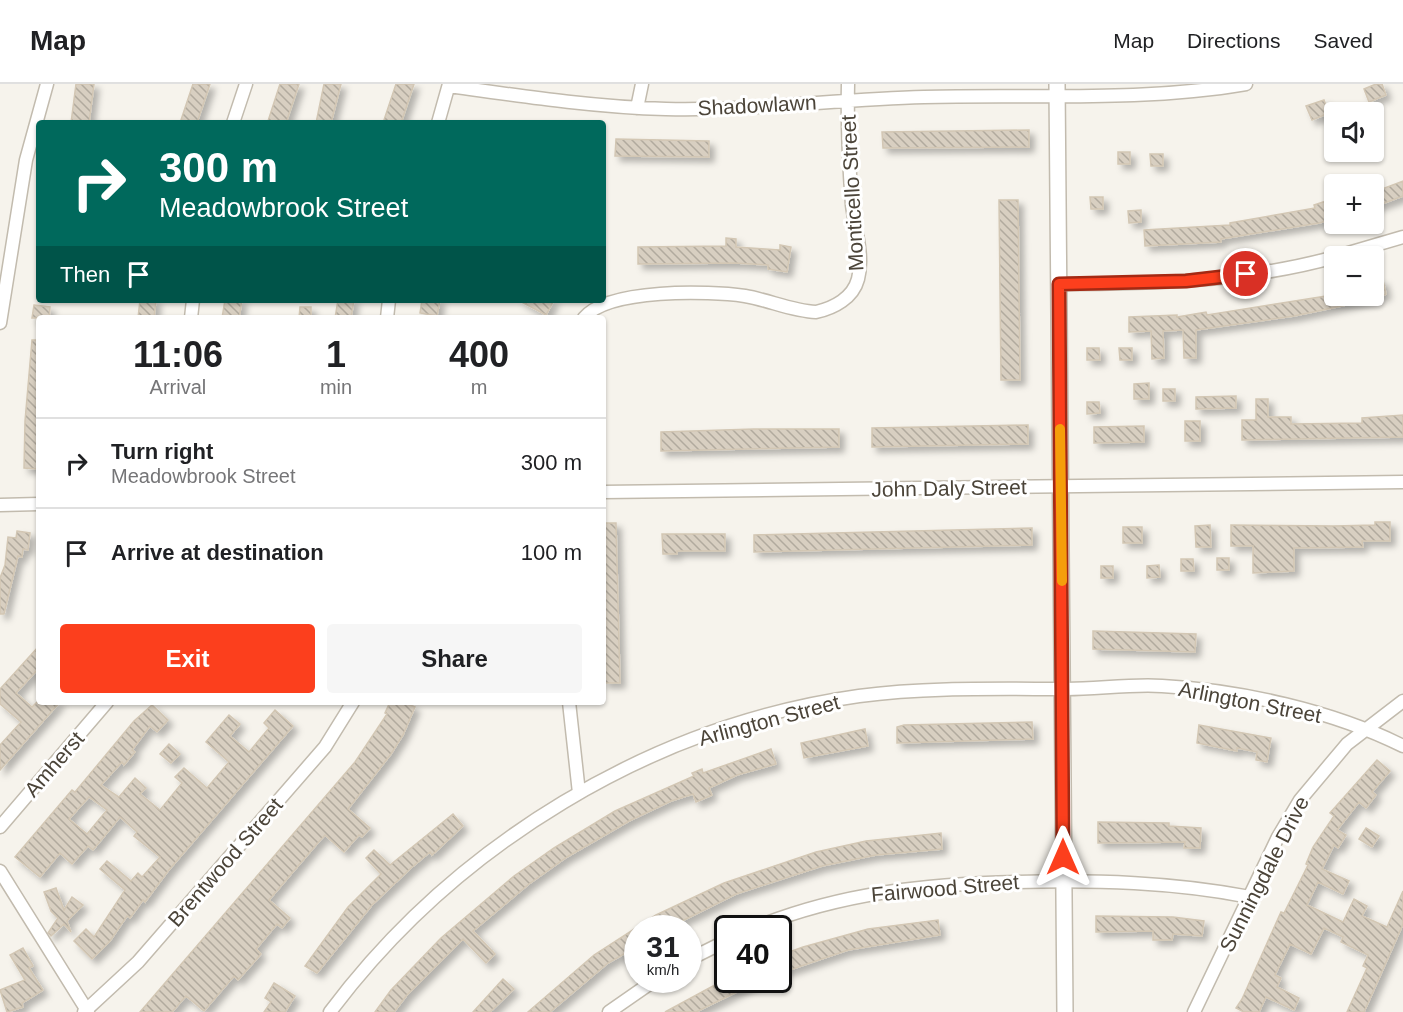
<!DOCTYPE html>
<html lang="en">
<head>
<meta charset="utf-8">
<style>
	body { margin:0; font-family:Arial,sans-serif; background:#f6f6f6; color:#202124; height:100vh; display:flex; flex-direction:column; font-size:22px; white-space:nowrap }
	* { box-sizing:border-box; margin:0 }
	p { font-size:20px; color:#757577 }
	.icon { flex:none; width:33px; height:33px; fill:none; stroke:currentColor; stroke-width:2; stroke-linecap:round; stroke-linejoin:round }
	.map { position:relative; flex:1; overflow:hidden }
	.panel { position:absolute; left:36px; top:231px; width:570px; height:390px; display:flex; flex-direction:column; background:#fff; border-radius:6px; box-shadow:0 2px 4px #0004 }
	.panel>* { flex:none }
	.banner { position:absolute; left:36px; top:36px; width:570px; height:183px; border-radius:6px; box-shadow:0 2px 4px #0004; background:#00695c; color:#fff; overflow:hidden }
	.fabs { position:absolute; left:1324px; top:18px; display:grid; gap:12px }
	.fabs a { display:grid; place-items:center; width:60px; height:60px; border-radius:6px; background:#fff; box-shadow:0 2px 4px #0004; font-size:30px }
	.speed { position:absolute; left:624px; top:831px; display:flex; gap:12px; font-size:30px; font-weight:700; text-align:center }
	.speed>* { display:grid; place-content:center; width:78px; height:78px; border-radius:50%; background:#fff; box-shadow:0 2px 4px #0004; line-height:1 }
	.speed small { font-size:15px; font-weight:400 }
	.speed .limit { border:3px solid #111; border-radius:9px; background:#fff; color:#111 }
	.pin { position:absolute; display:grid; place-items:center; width:51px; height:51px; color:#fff; margin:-26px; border:3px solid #fff; border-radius:50%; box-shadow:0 2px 6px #0007 }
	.me { position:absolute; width:66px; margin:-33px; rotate:0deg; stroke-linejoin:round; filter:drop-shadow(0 0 4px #0008) }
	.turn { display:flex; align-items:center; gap:21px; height:126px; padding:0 24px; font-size:27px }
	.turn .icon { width:78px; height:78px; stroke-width:2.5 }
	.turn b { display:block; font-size:42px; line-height:51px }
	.then { display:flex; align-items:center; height:57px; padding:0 24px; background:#0003; gap:12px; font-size:22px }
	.eta { display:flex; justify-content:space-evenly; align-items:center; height:102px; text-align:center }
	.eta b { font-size:36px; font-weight:600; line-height:42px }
	.primary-button { display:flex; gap:12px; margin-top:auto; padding:12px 24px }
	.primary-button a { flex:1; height:69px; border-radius:6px; background:#fc3f1d; color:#fff; font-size:24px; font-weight:600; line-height:69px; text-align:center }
	.primary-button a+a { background:#f6f6f6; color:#202124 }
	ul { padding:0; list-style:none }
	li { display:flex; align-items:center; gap:18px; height:90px; padding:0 24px; border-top:2px solid #e0e0e0 }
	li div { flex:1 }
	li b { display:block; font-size:22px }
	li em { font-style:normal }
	header { display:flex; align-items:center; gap:36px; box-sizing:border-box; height:84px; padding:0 30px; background:#fff; border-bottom:2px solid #e0e0e0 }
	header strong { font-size:28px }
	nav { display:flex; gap:33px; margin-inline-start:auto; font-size:21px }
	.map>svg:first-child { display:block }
	.building { fill:url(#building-back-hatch); stroke:#d3c7b4; stroke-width:1.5; fill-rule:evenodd; filter:url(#shadow) }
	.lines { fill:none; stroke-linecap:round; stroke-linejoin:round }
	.minor-casing { stroke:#c2bbae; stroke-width:15 }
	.tertiary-casing { stroke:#c2bbae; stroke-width:18 }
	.minor { stroke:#fff; stroke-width:12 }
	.tertiary { stroke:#fff; stroke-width:15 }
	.route-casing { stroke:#a42913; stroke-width:15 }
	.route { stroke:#fc3f1d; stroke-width:10 }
	.slow { stroke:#f59e0b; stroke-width:10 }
	.labels { text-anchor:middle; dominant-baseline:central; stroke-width:6; stroke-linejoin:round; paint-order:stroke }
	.street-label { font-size:21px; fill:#4b4439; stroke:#fff }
</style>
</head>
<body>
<header>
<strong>Map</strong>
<nav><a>Map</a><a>Directions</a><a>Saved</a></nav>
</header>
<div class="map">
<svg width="1403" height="928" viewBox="0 0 1403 928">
	<defs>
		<pattern id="building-back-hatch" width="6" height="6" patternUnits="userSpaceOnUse" patternTransform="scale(1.5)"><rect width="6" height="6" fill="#d8cfc1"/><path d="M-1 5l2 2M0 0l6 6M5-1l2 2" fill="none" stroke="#b1aa9e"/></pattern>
		<filter id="shadow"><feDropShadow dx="5" dy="5" stdDeviation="3" flood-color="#0004"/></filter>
	</defs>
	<rect width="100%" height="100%" fill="#f6f3ec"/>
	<path class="building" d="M76,0H94L89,39H71Z
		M193,0H210L197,39L181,36Z
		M280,0H299L286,39L268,37Z
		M324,0H341L331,39H316Z
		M396,0H414L401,39H383Z
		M1376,0H1382L1386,11L1369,18L1364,5Z
		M1324,16L1329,29L1312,36L1306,22Z
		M1029,46V63L883,64L882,48Z
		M616,55L709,57V73L615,72Z
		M1118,68H1130V80H1118Z
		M1150,70H1163V82H1151Z
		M1403,97V112L1374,123V108Z
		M1090,113H1103V125H1091Z
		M999,116H1018L1020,296H1001Z
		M1329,116L1334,135L1319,139L1221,155V158L1145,162L1144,146L1230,141V139L1315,124L1314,121Z
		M1141,126V138L1129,139L1128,127Z
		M726,154L736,155V163L780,166V161L791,163L787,188L768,185V181L735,179L638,180V163L726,162Z
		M1383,196L1386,210L1375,215L1294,232L1196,246V274H1184L1183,246L1163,247L1164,274L1152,275L1151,247L1129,248V233L1177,231V233L1206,228L1207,231L1326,212H1374V198Z
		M140,216H156L154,234H138Z
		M225,216H242L239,234H222Z
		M338,216H354L351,234H335Z
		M422,216H440L437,232L420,229Z
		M518,216H554L546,231Z
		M34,221L50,223L49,234H32Z
		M300,223H311V234H299Z
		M32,256H39V385L24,384L25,337Z
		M1087,264H1099L1100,276H1087Z
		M1119,264H1132V276H1120Z
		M1149,299V315H1134V300Z
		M1163,305H1175V317H1163Z
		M1236,312V324L1196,325V313Z
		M1256,315H1268V333H1291V340L1362,339V334L1403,331V353L1242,356V336H1256Z
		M1087,318H1099L1100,329L1087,330Z
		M1185,337H1200V357H1185Z
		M1028,341V360L872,363V344Z
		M1144,342V358L1094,359V343Z
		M754,345H839V363L661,367V348Z
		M1375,438H1390V457H1362L1363,463L1294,464V487L1253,489V462H1231V441L1334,442L1375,441Z
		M603,439H616L620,599H603Z
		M1210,441L1211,463H1196L1195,442Z
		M1123,443H1142V459H1123Z
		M1032,444V461L754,468V451Z
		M17,447L30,449L28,466L23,465L22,473L18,472L4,530H0V494L5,481L8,453L16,454Z
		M662,450H725V467H677V470H663Z
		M1217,474H1229V486H1217Z
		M1181,475H1193L1194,487H1181Z
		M1159,481L1160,493L1147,494V482Z
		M1101,482H1113V494H1101Z
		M1093,547L1196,550L1195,568L1093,565Z
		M39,562V584L16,609L32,623L37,618H60L0,686V661L21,638L0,620V605Z
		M390,618H403L415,623L403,651L391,670L348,725L370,744L362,753L359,751L344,768L325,751L316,761L269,816L290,834L282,844L277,840L256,865L261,870L238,896L234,892L204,927L186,912L172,928H140L355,678L387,630L385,629Z
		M152,621L168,636L157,648L150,642L132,666L135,668L124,681L122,678L101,701L119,713L135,694L146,704L140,710L160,726L182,699L175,693L184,684L207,704L229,678L206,658L229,631L240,640L230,652L249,668L269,644L264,639L275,626L293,642L168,787L145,818L143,816L130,834L127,832L110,857L92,875L74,857L86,845L94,853L125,806L100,785L107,777L131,797L138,789L142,793L160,773L134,752L137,748L120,733L93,766L88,762L72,780L60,769L40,793L15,773L72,706L75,708L134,637ZM89,713L107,726L87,750L69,735Z
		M1032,638L1033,655L897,659V643L904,641Z
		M1199,641L1271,654L1267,678L1256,676L1257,668L1237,664V667L1197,659Z
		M865,645L868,662L804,674L801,659Z
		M169,660L180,670L171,679L160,670Z
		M771,665L776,680L737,691L709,704L712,711L696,718L693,710L671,717L629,737L567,773L529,800L473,847L495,870L486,879L463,855L407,911L394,928H375L391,906L441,854L514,792L554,764L615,727L694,692L692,689L702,685L703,689Z
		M1377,676L1390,687L1372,708L1376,711L1366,724L1359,718L1337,746L1346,751L1338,764L1334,761L1322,785L1349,797L1343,810L1318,798L1307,821L1343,838L1354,815L1367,822L1362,832L1387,843L1403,807V840L1364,928H1347L1367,884L1363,882L1368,871L1341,858L1343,853L1324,844L1311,870L1290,860L1275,891L1281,894L1277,903L1299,914L1294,926L1266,913L1259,928H1244L1236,924L1242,915L1281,828L1284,829L1308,781L1306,780L1313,763L1334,732L1330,729Z
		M453,730L463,742L432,771L430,768L411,784L372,821L317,889L305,882L348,823L381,790L366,774L374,766L390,781Z
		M1098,738L1169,739V742L1201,744L1200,764H1184L1185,758L1098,759Z
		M1366,744L1379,752L1372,763L1359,755Z
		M941,749L942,765L876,771L822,782L736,810L668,844H638V862L608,879L550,928H528L594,871L656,831L724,799L816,768L866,757Z
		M56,804L64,826L72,813L83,821L67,837L71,848L64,840L51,852L48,849L58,834L51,827L44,808Z
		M1096,832L1173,833L1204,837L1202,852L1173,850L1172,856H1153V847L1096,848Z
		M938,836L940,851L848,866L778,890V872L803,863L868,845Z
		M23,864L33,882L29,884L43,906L22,919L23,923L7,928L0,906L25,896L10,871Z
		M503,895L514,905L490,928H473Z
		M724,896H761L696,928H665Z
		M274,899L295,912L285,928H264L271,918L265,914Z"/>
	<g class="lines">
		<g class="minor-casing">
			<path id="minor" d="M449,2C521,12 593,23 666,25C752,27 838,15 924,13C1032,10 1140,18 1246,0
				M637,24L642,0
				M233,39L246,0
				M438,39L449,0
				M1338,172L1403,153
				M1059,200C1151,200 1246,198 1335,173
				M191,234L193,216
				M387,234L389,216
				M584,234C608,204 709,207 745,212C769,216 792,227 816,228C834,224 853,214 858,195C864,172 855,144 852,121C849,81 847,40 848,0
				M0,239L26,76L47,0
				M603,408L1403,398
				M0,421L39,420
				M569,618L579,709
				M0,743L107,618
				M0,787L88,928
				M754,844C839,809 926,800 1017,798C1096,796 1173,798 1250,813
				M688,876L728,856
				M84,928L138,878L325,663L353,618
				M330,928C455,761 651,641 859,612C927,603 998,605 1067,605C1098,605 1130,600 1162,602C1240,606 1333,627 1403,662
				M609,928L655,896
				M1194,928L1278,753L1300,716L1347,660L1403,617"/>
		</g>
		<g class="tertiary-casing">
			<path id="tertiary" d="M1057,0L1065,928"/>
		</g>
		<use href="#minor" class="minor"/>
		<use href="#tertiary" class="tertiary"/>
	</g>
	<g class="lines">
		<g class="route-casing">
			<path id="route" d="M1063,773L1059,200L1186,197L1246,190"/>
		</g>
		<use href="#route" class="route"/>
		<path class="slow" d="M1060,345L1062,497"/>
	</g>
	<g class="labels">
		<g class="street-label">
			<text transform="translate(757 21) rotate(-3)">Shadowlawn</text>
			<text transform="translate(852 109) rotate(-93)">Monticello Street</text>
			<text transform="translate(949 404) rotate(-1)">John Daly Street</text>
			<text transform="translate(1250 618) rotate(11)">Arlington Street</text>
			<text transform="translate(769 636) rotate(-15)">Arlington Street</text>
			<text transform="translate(54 680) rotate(-49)">Amherst</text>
			<text transform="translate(225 778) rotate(-49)">Brentwood Street</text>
			<text transform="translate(1264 790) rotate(-63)">Sunningdale Drive</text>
			<text transform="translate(945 804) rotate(-5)">Fairwood Street</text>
		</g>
	</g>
</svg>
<div class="fabs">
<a><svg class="icon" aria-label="sound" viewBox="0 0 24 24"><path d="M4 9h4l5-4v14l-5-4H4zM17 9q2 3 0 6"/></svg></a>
<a>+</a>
<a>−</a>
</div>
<div class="speed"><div>31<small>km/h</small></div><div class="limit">40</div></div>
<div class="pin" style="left:1246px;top:190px;background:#d93025"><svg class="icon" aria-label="arrive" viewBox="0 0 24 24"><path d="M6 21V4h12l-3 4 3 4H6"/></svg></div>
<svg class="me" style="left:1063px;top:773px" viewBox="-20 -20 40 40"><path d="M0-17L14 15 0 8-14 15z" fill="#fc3f1d" stroke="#fff" stroke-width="4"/></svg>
<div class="banner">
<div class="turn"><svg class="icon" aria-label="right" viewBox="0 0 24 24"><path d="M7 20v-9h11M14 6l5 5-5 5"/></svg><div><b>300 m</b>Meadowbrook Street</div></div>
<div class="then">Then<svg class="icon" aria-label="arrive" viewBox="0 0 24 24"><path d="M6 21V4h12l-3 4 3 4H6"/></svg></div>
</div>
<section class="panel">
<div class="eta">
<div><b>11:06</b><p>Arrival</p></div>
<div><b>1</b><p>min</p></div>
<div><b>400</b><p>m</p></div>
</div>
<ul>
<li><svg class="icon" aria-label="right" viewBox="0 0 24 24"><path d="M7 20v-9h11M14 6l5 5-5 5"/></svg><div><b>Turn right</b><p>Meadowbrook Street</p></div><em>300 m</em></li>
<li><svg class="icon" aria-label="arrive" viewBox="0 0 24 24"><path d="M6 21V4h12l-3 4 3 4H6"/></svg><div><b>Arrive at destination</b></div><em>100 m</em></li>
</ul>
<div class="primary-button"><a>Exit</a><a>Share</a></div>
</section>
</div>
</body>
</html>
